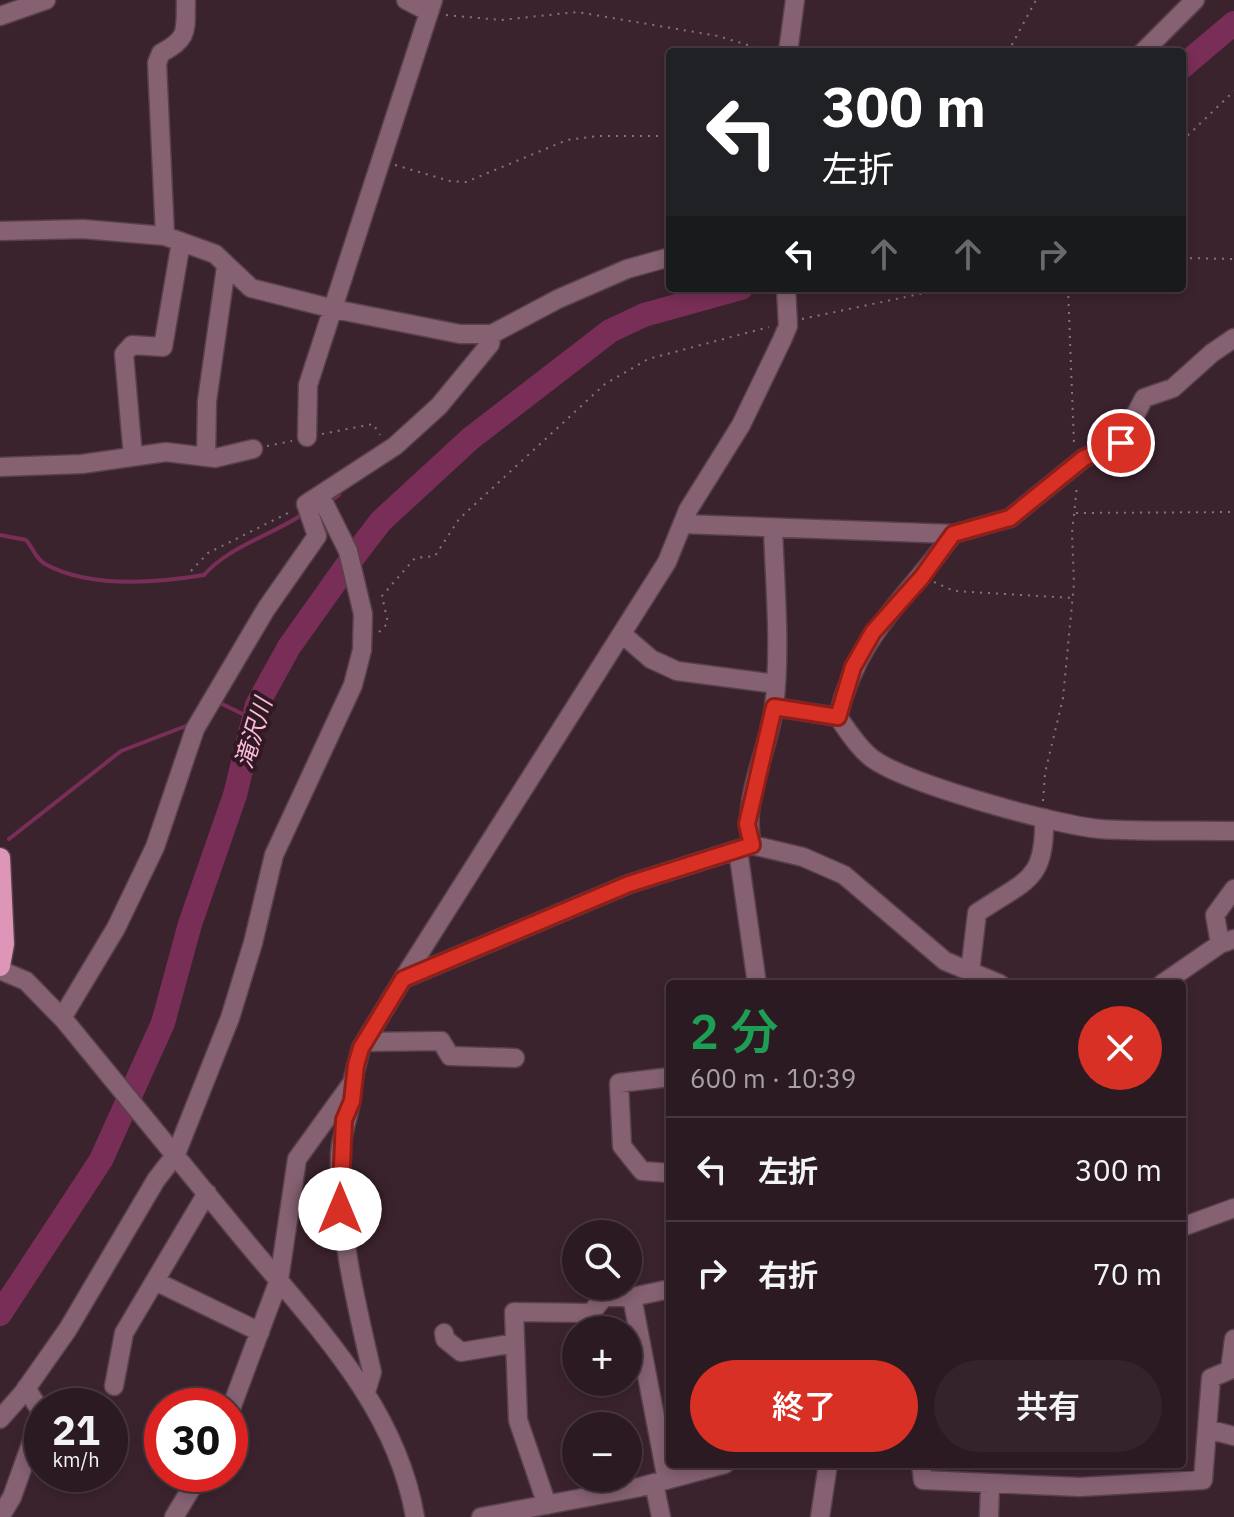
<!DOCTYPE html>
<html lang="ja">
<head>
<meta charset="utf-8">
<style>
	body { margin:0; font-family:"IBM Plex Sans","Noto Sans JP",sans-serif; background:#34232a; color:#f1f3f6; height:100vh; display:flex; flex-direction:column; font-size:30px; white-space:nowrap }
	* { box-sizing:border-box; margin:0 }
	p { font-size:26px; color:#a6a1a5 }
	.icon { flex:none; width:44px; height:44px; fill:none; stroke:currentColor; stroke-width:2; stroke-linecap:round; stroke-linejoin:round }
	.map { position:relative; flex:1; overflow:hidden }
	.details { position:absolute; left:666px; top:980px; width:520px; height:488px; display:flex; flex-direction:column; background:#2c1a22; border-radius:8px; box-shadow:0 4px 12px #0003,0 0 0 2px #483840 }
	.details>* { flex:none }
	.hud { position:absolute; left:666px; top:48px; width:520px; height:244px; border-radius:8px; box-shadow:0 4px 12px #0003,0 0 0 2px #483840; background:#202124; color:#fff; overflow:hidden }
	.fabs { position:absolute; left:562px; top:1220px; display:grid; gap:16px }
	.fabs a { display:grid; place-items:center; width:80px; height:80px; border-radius:50%; background:#2c1a22; box-shadow:0 4px 12px #0003,0 0 0 2px #483840; font-size:40px }
	.speed { position:absolute; left:24px; top:1388px; display:flex; gap:16px; font-size:40px; font-weight:700; text-align:center }
	.speed>* { display:grid; place-content:center; width:104px; height:104px; border-radius:50%; background:#2c1a22; box-shadow:0 4px 12px #0003,0 0 0 2px #483840; line-height:1 }
	.speed small { font-size:20px; font-weight:400 }
	.speed .limit { border:12px solid #d22; background:#fff; color:#111 }
	.pin { position:absolute; display:grid; place-items:center; width:68px; height:68px; color:#fff; margin:-34px; border:4px solid #fff; border-radius:50%; box-shadow:0 2px 8px #0007 }
	.me { position:absolute; width:88px; margin:-44px; rotate:0deg; stroke-linejoin:round; filter:drop-shadow(0 0 6px #0008) }
	.turn { display:flex; align-items:center; gap:28px; height:168px; padding:0 24px; font-size:36px }
	.turn .icon { width:104px; height:104px; stroke-width:2.5 }
	.turn b { display:block; font-size:56px; line-height:68px }
	.lanes { display:flex; align-items:center; height:76px; padding:0 24px; background:#0003; justify-content:center; gap:40px; direction:ltr }
	.lanes .off { opacity:.35 }
	.round { display:grid; place-items:center; flex:none; width:84px; height:84px; border-radius:42px; background:#34232a }
	.summary { display:flex; align-items:center; justify-content:space-between; height:136px; padding:0 24px }
	h1 { font-size:48px; font-weight:600; line-height:60px; color:#1e9e55 }
	.action { display:flex; gap:16px; margin-top:auto; padding:16px 24px }
	.action a { flex:1; height:92px; border-radius:48px; background:#d93025; color:#fff; font-size:32px; font-weight:600; line-height:92px; text-align:center }
	.action a+a { background:#34232a; color:#f1f3f6 }
	ul { padding:0; list-style:none }
	li { display:flex; align-items:center; gap:24px; height:104px; padding:0 24px; border-top:2px solid #483840 }
	li div { flex:1 }
	li b { display:block; font-size:30px }
	li em { font-style:normal }
	.map>svg:first-child { display:block }
	.lines { fill:none; stroke-linecap:round; stroke-linejoin:round }
	.stream { stroke:#782e56; stroke-width:4 }
	.river { stroke:#782e56; stroke-width:24 }
	.minor-casing { stroke:#58414c; stroke-width:21 }
	.major-casing { stroke:#58414c; stroke-width:23 }
	.path { stroke:#88737c; stroke-width:2; stroke-dasharray:2 6; stroke-linecap:butt }
	.minor { stroke:#856172; stroke-width:18 }
	.major { stroke:#de96b8; stroke-width:20 }
	.route-casing { stroke:#8d1f18; stroke-width:20 }
	.route { stroke:#d93025; stroke-width:14 }
	.labels { text-anchor:middle; dominant-baseline:central; stroke-width:8; stroke-linejoin:round; paint-order:stroke }
	.water-label { font-size:24px; font-style:italic; fill:#fcbad9; stroke:#311924 }
</style>
</head>
<body>
<div class="map">
<svg width="1234" height="1517" viewBox="0 0 1234 1517">
	<rect width="100%" height="100%" fill="#3b232e"/>
	<g class="lines">
		<path class="stream" d="M335,498L339,495
			M0,535L26,540C34,549 35,558 45,564C89,588 156,583 204,575C228,547 272,535 303,514
			M222,704L253,719
			M9,839L121,751L191,724"/>
		<path class="river" d="M1182,67L1234,23
			M0,1314L101,1160L163,1023L190,924L235,795L257,705L289,647L348,564L381,521L470,439L610,331L644,315L741,288"/>
		<g class="minor-casing">
			<path id="minor" d="M406,0L429,12
				M0,16L46,0
				M788,52L795,0
				M1143,52L1195,0
				M0,231L83,229L165,236L215,254L251,288L334,309L460,334H492L558,299L627,269L670,257
				M165,236L157,63L161,53C190,38 185,30 186,0
				M307,437L308,385L433,0
				M133,457L124,354L132,345L163,347L181,242
				M206,457L207,401L226,267
				M0,467L82,464L166,452L215,458L253,449
				M683,524L953,534L1010,518L1084,458L1121,443L1144,398L1173,388L1212,353L1234,338
				M953,534C906,599 857,635 838,717C848,731 859,749 873,759C908,784 1055,825 1100,829C1144,832 1190,830 1234,831
				M622,634L651,659L677,671L776,684
				M774,707L838,717
				M752,845C741,798 768,754 774,707C781,649 775,587 773,529
				M738,850L757,984
				M1220,944L1215,915L1234,889
				M0,970L26,981L65,1021C124,1093 183,1165 242,1237C312,1322 396,1404 415,1517
				M970,972L977,913C1025,880 1046,882 1044,818
				M403,979L629,884L752,845L803,857L844,875L945,961L1000,984
				M1162,984L1220,944L1234,939
				M62,1018L116,928L155,847L195,729L266,609L317,536L306,504L395,446L439,406L490,344L492,334
				M365,1042L441,1041L450,1056L515,1058
				M670,1077L619,1083L622,1146L642,1171L670,1173
				M352,1089C352,1111 341,1132 340,1154C338,1230 355,1299 372,1372L366,1392
				M1182,1227L1234,1208
				M155,1281L260,1332
				M632,1297L670,1289
				M444,1333L445,1339L461,1352L515,1343
				M114,1386L124,1333L207,1193
				M230,1411L279,1280L297,1159L352,1083L361,1048L403,979L667,562L688,510L741,425L782,340L788,326L786,288
				M0,1419L23,1393L68,1329L156,1180L176,1154L230,1018L253,943L274,855L353,685L362,650L363,614L348,551L320,495
				M1207,1429L1234,1436
				M921,1464L923,1480L1080,1487L1203,1480L1211,1378L1230,1370L1234,1339
				M654,1483L661,1517
				M547,1505L518,1420L514,1312L591,1313L604,1297H632L667,1480
				M0,1517L12,1497L42,1413L26,1388
				M174,1517L200,1474
				M481,1517L636,1488L725,1464
				M820,1517L828,1464
				M989,1517L990,1484"/>
		</g>
		<g class="major-casing">
			<path id="major" d="M0,858L4,944L0,966"/>
		</g>
		<path class="path" d="M446,15L501,20L577,12L718,36L771,52
			M1008,52L1036,0
			M1182,141L1234,91
			M395,165L450,181L466,182L567,140L598,136H670
			M1182,258L1234,259
			M1068,288L1074,444
			M802,319L948,288
			M322,434L373,424L380,435
			M267,446L292,441
			M1076,513L1234,512
			M191,571L208,553L290,512
			M934,582L954,591L1073,598
			M379,632L388,623L382,596L415,558L435,556L459,519L605,384L648,359L769,327
			M1043,801L1045,773L1063,698L1074,583L1072,533L1077,486"/>
		<use href="#minor" class="minor"/>
		<use href="#major" class="major"/>
	</g>
	<g class="lines">
		<g class="route-casing">
			<path id="route" d="M340,1209L344,1120L352,1101L356,1065L361,1048L403,979L629,884L752,845L747,824L774,707L838,717L853,667L873,632L922,577L953,534L1010,518L1084,458L1121,443"/>
		</g>
		<use href="#route" class="route"/>
	</g>
	<g class="labels">
		<g class="water-label">
			<text transform="translate(253 733) rotate(-73)">滝沢川</text>
		</g>
	</g>
</svg>
<div class="fabs">
<a><svg class="icon" aria-label="search" viewBox="0 0 24 24"><circle cx="10" cy="10" r="6"/><path d="M15 15l6 6"/></svg></a>
<a>+</a>
<a>−</a>
</div>
<div class="speed"><div>21<small>km/h</small></div><div class="limit">30</div></div>
<div class="pin" style="left:1121px;top:443px;background:#d93025"><svg class="icon" aria-label="arrive" viewBox="0 0 24 24"><path d="M6 21V4h12l-3 4 3 4H6"/></svg></div>
<svg class="me" style="left:340px;top:1209px" viewBox="-20 -20 40 40"><circle r="19" fill="#fff"/><path d="M0-13L10 11 0 6-10 11z" fill="#d93025"/></svg>
<div class="hud">
<div class="turn"><svg class="icon" aria-label="left" viewBox="0 0 24 24"><path d="M17 20v-9H6M10 6l-5 5 5 5"/></svg><div><b>300 m</b>左折</div></div>
<div class="lanes"><svg class="icon" aria-label="left" viewBox="0 0 24 24"><path d="M17 20v-9H6M10 6l-5 5 5 5"/></svg><svg class="icon off" aria-label="ahead" viewBox="0 0 24 24"><path d="M12 20V5M6 11l6-6 6 6"/></svg><svg class="icon off" aria-label="ahead" viewBox="0 0 24 24"><path d="M12 20V5M6 11l6-6 6 6"/></svg><svg class="icon off" aria-label="right" viewBox="0 0 24 24"><path d="M7 20v-9h11M14 6l5 5-5 5"/></svg></div>
</div>
<section class="details">
<div class="summary"><div><h1>2 分</h1><p>600 m · 10:39</p></div><a class="round" style="background:#d93025;color:#fff"><svg class="icon" aria-label="close" viewBox="0 0 24 24"><path d="M6 6l12 12M18 6L6 18"/></svg></a></div>
<ul>
<li><svg class="icon" aria-label="left" viewBox="0 0 24 24"><path d="M17 20v-9H6M10 6l-5 5 5 5"/></svg><div><b>左折</b></div><em>300 m</em></li>
<li><svg class="icon" aria-label="right" viewBox="0 0 24 24"><path d="M7 20v-9h11M14 6l5 5-5 5"/></svg><div><b>右折</b></div><em>70 m</em></li>
</ul>
<div class="action"><a>終了</a><a>共有</a></div>
</section>
</div>
</body>
</html>
